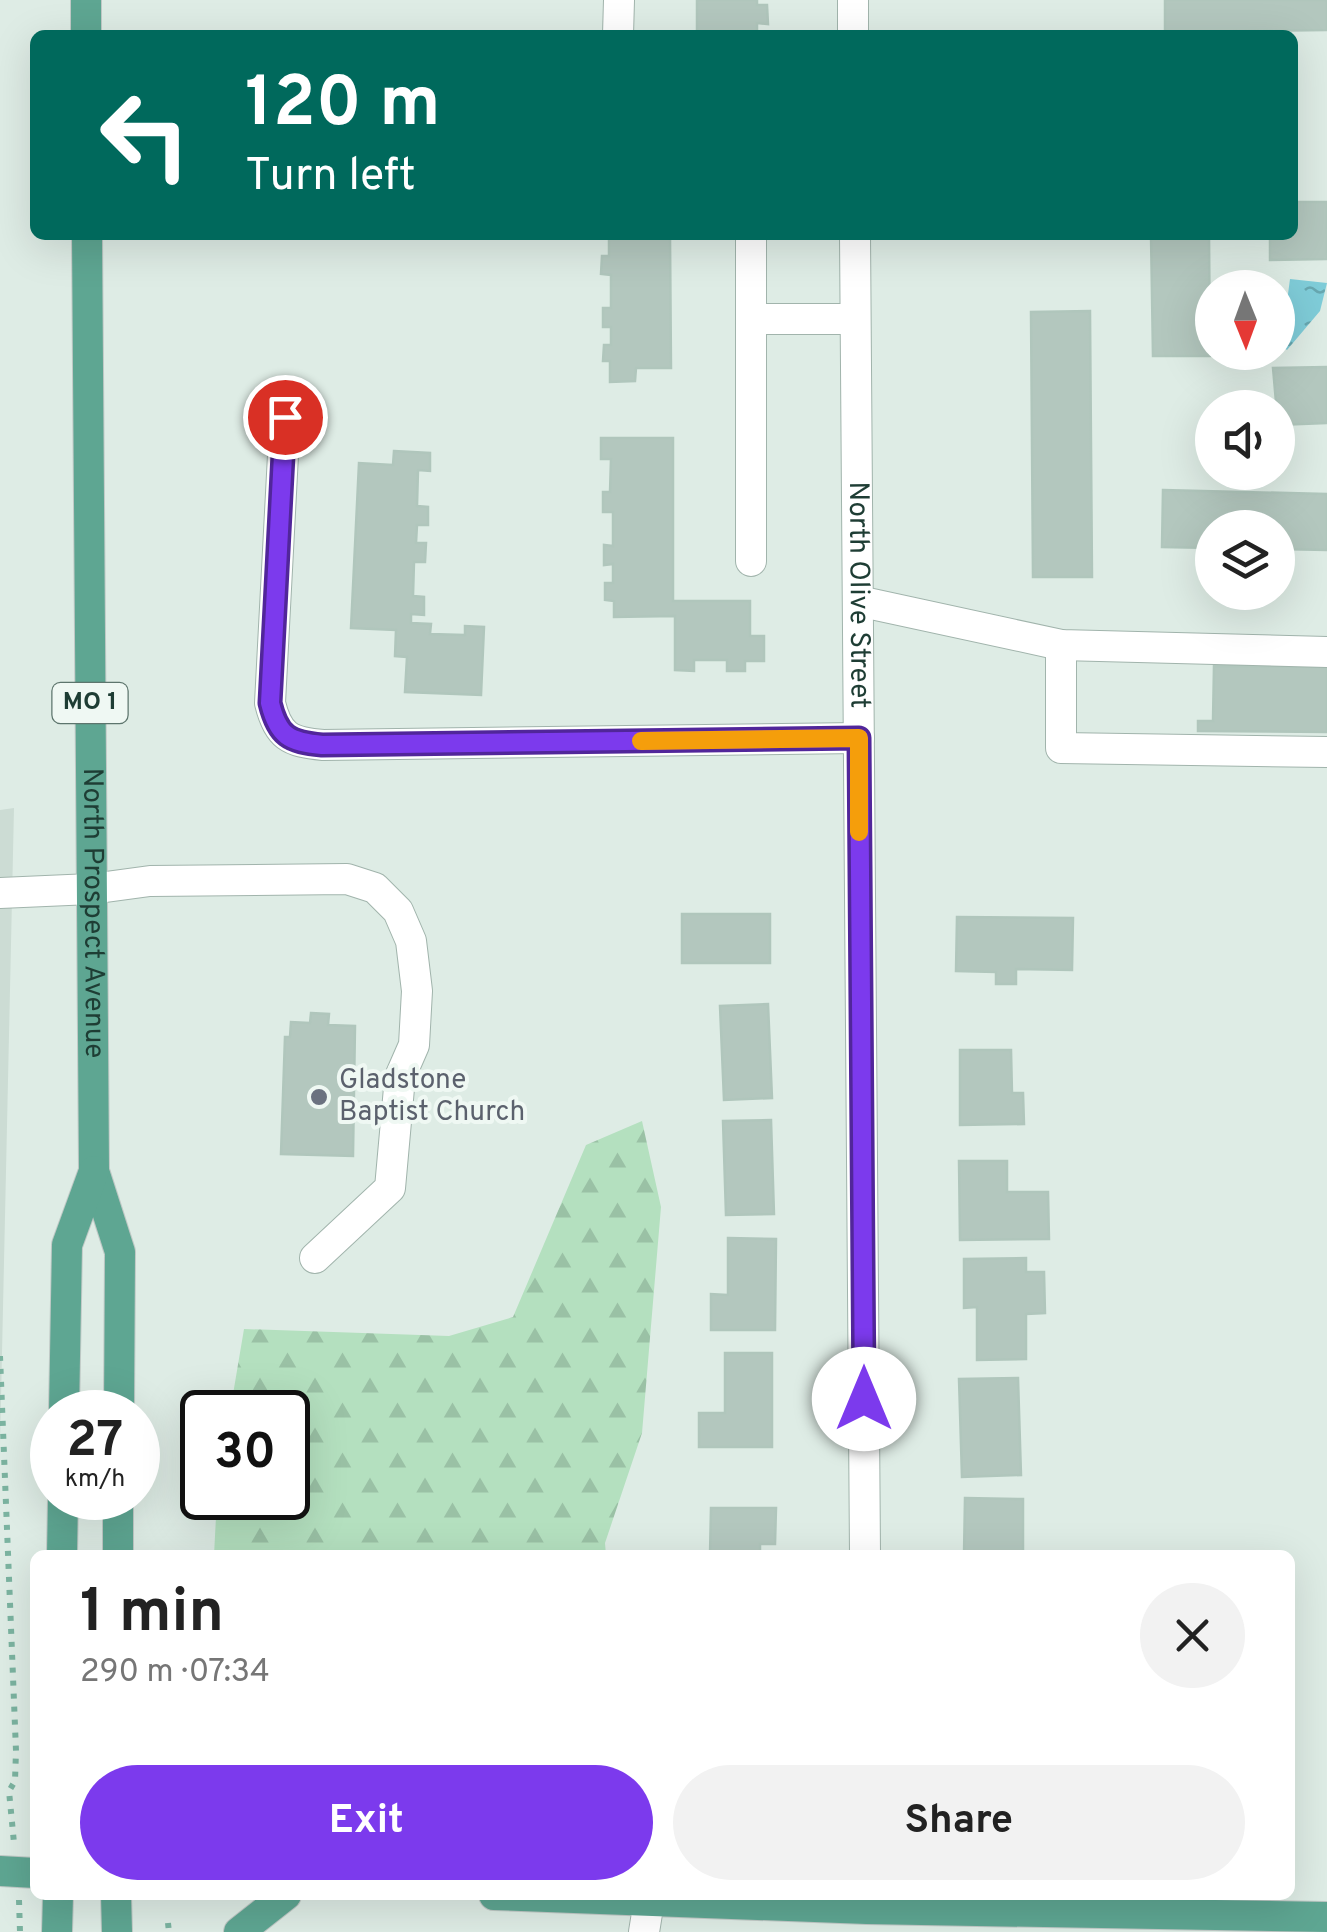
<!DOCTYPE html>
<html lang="en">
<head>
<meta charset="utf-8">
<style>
	body { margin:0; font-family:Overpass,sans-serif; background:#f2f2f2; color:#222; height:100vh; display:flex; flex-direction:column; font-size:38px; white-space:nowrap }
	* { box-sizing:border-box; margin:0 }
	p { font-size:32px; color:#767676 }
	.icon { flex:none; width:55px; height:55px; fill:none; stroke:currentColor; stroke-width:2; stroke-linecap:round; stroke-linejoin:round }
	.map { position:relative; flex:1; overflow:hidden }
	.details { position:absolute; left:30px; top:1550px; width:1265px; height:350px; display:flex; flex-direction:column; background:#fff; border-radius:15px; box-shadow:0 10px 40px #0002 }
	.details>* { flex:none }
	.hud { position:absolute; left:30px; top:30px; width:1268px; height:210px; border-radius:15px; box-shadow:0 10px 40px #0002; background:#00695c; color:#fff; overflow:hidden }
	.needle { width:65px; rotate:179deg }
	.buttons { position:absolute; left:1195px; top:270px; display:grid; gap:20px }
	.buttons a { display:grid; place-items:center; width:100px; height:100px; border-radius:50%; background:#fff; box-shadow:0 10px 40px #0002; font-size:50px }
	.speed { position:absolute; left:30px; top:1390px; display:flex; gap:20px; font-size:50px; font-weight:700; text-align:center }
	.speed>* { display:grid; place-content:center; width:130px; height:130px; border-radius:50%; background:#fff; box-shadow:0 10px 40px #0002; line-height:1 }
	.speed small { font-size:25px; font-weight:400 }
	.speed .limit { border:5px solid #111; border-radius:15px; background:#fff; color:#111 }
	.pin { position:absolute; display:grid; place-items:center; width:85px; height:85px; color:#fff; margin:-42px; border:5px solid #fff; border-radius:50%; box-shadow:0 2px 10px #0007 }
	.me { position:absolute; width:110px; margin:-55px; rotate:0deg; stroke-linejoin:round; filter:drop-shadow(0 0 8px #0008) }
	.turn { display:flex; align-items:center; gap:35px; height:210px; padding:0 50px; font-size:45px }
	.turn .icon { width:130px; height:130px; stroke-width:2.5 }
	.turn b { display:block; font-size:70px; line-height:85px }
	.round { display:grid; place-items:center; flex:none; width:105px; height:105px; border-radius:52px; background:#f2f2f2 }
	.head { display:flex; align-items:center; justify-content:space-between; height:170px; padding:0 50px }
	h1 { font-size:60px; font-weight:700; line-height:75px }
	.primary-button { display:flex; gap:20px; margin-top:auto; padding:20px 50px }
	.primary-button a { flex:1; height:115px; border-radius:60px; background:#7c3aed; color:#fff; font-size:40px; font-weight:700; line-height:115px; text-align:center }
	.primary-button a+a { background:#f2f2f2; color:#222 }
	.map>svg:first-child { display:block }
	.built { fill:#ccdcd4 }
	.forest { fill:url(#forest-firs) }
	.water { fill:url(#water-ripples) }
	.building { fill:#b3c7be; stroke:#b0c6bc; stroke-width:2.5 }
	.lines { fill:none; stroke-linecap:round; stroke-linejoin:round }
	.minor-casing { stroke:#a1b4ac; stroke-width:32 }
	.major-casing { stroke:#c0c9c6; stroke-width:32 }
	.path { stroke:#7bb3a0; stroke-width:6; stroke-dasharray:5 8; stroke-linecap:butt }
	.minor { stroke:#fff; stroke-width:30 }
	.major { stroke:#5ea692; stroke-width:30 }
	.route-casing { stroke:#51269a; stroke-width:25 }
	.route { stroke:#7c3aed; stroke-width:18 }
	.slow { stroke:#f59e0b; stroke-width:18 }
	.worship-dot { fill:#6b7280; stroke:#eff8f3; stroke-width:4 }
	.labels { text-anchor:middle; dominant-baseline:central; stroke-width:8; stroke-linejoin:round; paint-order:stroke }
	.shield { fill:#eff8f3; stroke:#5d756d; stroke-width:2.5 }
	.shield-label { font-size:25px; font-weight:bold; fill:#1e3d34 }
	.street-label { font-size:28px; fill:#1e3d34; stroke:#eff8f3 }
	.worship-label { font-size:28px; fill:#5b616d; stroke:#eff8f3; text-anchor:start }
</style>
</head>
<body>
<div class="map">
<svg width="1327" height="1932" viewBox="0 0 1327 1932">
	<defs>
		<pattern id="forest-firs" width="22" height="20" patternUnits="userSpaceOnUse" patternTransform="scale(2.5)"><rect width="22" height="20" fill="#b4e0bf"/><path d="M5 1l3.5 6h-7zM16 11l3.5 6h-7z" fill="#9ac1a5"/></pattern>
		<pattern id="water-ripples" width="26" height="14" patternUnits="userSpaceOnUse" patternTransform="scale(2.5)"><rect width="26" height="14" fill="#7fccd8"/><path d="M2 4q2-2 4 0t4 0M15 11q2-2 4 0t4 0" fill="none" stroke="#67a7b0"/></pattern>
	</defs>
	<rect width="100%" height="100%" fill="#deece5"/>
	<path class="built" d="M14,808L0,1444V810Z"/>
	<path class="forest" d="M642,1121L661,1207L642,1433L605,1543L606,1555H214L217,1498H288V1412H230L244,1329L449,1336L513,1317L586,1145Z"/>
	<path class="water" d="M1290,279L1327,283L1320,311L1287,350L1278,343V318L1286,309Z"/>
	<path class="building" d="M697,0H757V5H767L768,24L757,23V35H697Z
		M1165,0H1327V30L1165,32Z
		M1292,202H1327V259L1270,260V235H1292Z
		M609,235H670L671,368H636L635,381L610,382V361H603L604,345H611V327H603V308H611V275L601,274L602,256H609Z
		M1151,235H1209L1210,356H1153Z
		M1090,311L1092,577H1033L1031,312Z
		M1327,367V423L1278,425L1273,368Z
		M601,438H673V601H750V636H764V661H745V671H727V660H694V671L675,670V616L614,617V601L605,600V583H613V564L604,565V545L613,546V512H603V492H610L611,459H601Z
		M394,451L430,453V471L418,470L417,506L428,507V525H417L416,543H426L425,562H414L413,596L424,597V615L411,614V623L431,624L430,634L465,635V626L484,627L481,695L405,692L407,657L395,656L396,630L351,628L359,463L393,465Z
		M1163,490L1327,494V550L1278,549V528H1212V548L1162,547Z
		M1214,666L1327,667V732L1198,731V721H1213Z
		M682,914H770V963H682Z
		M957,917L1073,918L1072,970L1016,969V984H996V972L956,971Z
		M768,1004L772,1098L724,1100L720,1006Z
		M311,1013L329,1014L328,1025L355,1026L353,1156L281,1154L285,1037H290L291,1022L310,1023Z
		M960,1050H1011L1012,1093H1023L1024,1124L960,1125Z
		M771,1120L774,1214L726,1215L723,1121Z
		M959,1161H1007V1192H1048L1049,1239L960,1240Z
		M728,1238L776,1239L775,1330H711V1294L728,1295Z
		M1026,1258V1272H1044L1045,1313L1026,1314V1359L977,1360V1307L964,1308V1259Z
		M725,1353H772V1447H699V1413H725Z
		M1018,1378L1021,1475L962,1477L959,1379Z
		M965,1498L1023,1499V1555H964Z
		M711,1508H776L775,1544H760V1555H710Z"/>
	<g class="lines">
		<g class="minor-casing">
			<g id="minor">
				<path d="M853,0V35"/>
				<path d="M618,35L619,0"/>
				<path d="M751,235V561"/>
				<path id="s1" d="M855,235L865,1555"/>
				<path d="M751,319H855"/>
				<path d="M285,417L270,703C278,736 289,742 323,745L859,738"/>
				<path d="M858,601L1061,645L1327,652"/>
				<path d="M1061,645V748L1327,752"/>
				<path d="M0,893L91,889L150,881L347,879L375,888L398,911L411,941L417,991L414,1045L400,1077L390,1188L315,1258"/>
				<path d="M644,1932L649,1901"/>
			</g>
		</g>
		<g class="major-casing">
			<g id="major">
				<path d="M86,0V35"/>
				<path id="s2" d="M87,235L94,1171L120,1252L119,1412"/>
				<path d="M64,1412L67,1245L94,1171"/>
				<path d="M62,1555L63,1498"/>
				<path d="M118,1555V1498"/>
				<path d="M0,1871L35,1873"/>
				<path d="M116,1895L117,1932"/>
				<path d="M494,1895L867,1909L1327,1917"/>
				<path d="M57,1932L58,1895"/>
				<path d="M239,1932L286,1895"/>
			</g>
		</g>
		<path class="path" d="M0,1356L16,1751L15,1781L9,1791L14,1843
			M19,1900L20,1932
			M168,1923L169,1932"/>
		<use href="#minor" class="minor"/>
		<use href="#major" class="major"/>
	</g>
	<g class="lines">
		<g class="route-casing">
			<path id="route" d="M285,417L270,703C278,736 289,742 322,745L859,738L864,1399"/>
		</g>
		<use href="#route" class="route"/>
		<path class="slow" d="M641,741L859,738V832"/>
	</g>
	<circle class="worship-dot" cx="319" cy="1097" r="10"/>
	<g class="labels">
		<rect class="shield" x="52.5" y="683" width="75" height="40" rx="8"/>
		<g class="shield-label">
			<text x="90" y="703">MO 1</text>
		</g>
		<g class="street-label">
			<text stroke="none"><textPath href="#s1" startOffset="360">North Olive Street</textPath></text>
			<text stroke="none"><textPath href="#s2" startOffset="678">North Prospect Avenue</textPath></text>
		</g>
		<g class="worship-label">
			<text x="339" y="1081">Gladstone<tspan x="339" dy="32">Baptist Church</tspan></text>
		</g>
	</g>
</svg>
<div class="buttons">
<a><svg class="needle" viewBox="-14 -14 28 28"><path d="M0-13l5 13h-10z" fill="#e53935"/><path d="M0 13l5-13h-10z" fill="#767676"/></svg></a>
<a><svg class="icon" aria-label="sound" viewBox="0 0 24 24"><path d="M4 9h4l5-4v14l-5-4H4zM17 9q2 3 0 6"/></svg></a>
<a><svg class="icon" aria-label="layers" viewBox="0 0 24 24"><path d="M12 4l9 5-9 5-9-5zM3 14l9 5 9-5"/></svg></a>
</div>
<div class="speed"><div>27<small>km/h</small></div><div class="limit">30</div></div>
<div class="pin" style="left:285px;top:417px;background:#d93025"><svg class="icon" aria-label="arrive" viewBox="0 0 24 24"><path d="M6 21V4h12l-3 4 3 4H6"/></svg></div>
<svg class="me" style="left:864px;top:1399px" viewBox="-20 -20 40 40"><circle r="19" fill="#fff"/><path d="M0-13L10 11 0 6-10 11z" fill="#7c3aed"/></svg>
<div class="hud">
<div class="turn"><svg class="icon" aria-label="left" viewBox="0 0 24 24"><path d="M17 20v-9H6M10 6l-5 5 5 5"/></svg><div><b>120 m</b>Turn left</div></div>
</div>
<section class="details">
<div class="head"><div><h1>1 min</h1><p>290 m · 07:34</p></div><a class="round"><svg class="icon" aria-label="close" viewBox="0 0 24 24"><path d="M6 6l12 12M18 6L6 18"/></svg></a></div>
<div class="primary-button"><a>Exit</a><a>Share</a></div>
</section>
</div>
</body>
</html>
